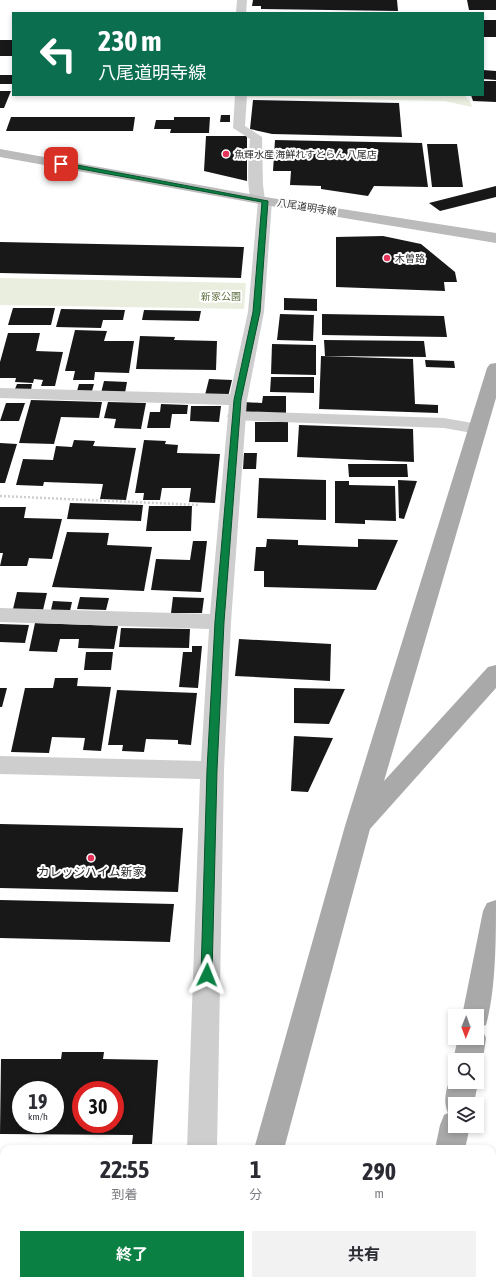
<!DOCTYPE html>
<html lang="ja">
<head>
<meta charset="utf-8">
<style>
	body { margin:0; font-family:"Asap Condensed","Noto Sans JP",sans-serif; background:#f2f2f3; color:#2b2b33; height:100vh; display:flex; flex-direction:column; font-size:15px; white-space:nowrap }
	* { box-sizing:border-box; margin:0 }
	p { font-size:13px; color:#7c7c81 }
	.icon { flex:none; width:22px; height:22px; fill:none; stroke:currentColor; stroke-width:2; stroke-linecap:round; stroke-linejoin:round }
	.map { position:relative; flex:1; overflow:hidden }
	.panel { position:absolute; left:0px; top:1145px; width:496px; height:140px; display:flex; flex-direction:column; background:#fff; border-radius:12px 12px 0 0; box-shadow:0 2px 6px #0003 }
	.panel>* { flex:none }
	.top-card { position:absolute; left:12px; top:12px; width:472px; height:84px; border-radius:0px; box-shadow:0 2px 6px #0003; background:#0b6e4f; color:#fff; overflow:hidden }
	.needle { width:26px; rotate:181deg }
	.fabs { position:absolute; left:448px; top:1009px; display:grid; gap:8px }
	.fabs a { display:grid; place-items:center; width:36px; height:36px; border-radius:0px; background:#fff; box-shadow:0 2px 6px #0003; font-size:20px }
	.speed { position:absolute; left:12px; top:1081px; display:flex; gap:8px; font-size:20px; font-weight:700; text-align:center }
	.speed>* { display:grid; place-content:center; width:52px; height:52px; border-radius:50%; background:#fff; box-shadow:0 2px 6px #0003; line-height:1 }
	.speed small { font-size:10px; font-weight:400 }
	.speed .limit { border:6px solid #d22; background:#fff; color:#111 }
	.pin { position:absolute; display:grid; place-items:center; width:34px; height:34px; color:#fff; margin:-17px; border-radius:8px; box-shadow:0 2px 6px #0006 }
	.me { position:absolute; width:44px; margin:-22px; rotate:2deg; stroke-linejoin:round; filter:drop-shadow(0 0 3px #0008) }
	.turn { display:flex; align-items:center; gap:14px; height:84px; padding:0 20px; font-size:18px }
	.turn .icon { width:52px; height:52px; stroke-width:2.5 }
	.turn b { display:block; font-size:28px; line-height:34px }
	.eta { display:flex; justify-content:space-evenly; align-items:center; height:68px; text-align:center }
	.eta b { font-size:24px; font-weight:700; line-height:28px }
	.action { display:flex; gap:8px; margin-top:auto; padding:8px 20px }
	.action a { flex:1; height:46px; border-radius:0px; background:#0b8043; color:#fff; font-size:16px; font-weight:700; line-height:46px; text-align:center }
	.action a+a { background:#f2f2f3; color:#2b2b33 }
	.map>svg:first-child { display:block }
	.green { fill:#e9eedf }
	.building { fill:#181818; fill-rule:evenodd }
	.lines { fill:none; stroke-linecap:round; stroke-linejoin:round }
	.path { stroke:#cecece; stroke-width:2.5; stroke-dasharray:2 2; stroke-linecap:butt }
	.service { fill:#cecece; fill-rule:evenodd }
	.minor { fill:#cecece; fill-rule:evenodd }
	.secondary { fill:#bbb; fill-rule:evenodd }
	.primary { fill:#a9a9a9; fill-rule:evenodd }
	.route { fill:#0b8043; stroke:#07532c }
	.poi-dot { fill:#e73459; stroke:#fff; stroke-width:1.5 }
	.labels { text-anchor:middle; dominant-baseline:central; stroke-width:4; stroke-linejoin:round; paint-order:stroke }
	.far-poi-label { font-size:10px; fill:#313131; stroke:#fff; text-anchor:start }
	.far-street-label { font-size:10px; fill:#313131; stroke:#fff }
	.far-park-label { font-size:10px; fill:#5a6d3d; stroke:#fff }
	.poi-label { font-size:12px; fill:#313131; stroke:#fff }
</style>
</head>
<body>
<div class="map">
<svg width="496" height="1285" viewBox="0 0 496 1285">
	<rect width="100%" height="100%" fill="#fff"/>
	<path class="green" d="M246,95H464L470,101L472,107L444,101L246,97Z
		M0,278L246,283L244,309L0,305Z"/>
	<path class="building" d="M253,0H397L398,11L261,9V6H252Z
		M467,0H496V10H469Z
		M483,20H496V37H483Z
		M0,40H13V56H0Z
		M483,70L496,71V80L483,79Z
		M0,75H13V84H0Z
		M483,81H496V102L473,101L471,95H483Z
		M0,91H11L4,108H0Z
		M253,100L399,103L402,137L272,134L250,129Z
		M221,115H230V122H220Z
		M11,117H135L133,131H6Z
		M174,117H210L209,133H170L171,129H154L156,120H174Z
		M206,136H247V181L204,171Z
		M275,140L422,143L428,187L374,186L368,196L321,189V186L290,185L291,171H273Z
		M427,144H457L463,187H432Z
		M496,186V197L440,211L429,203Z
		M383,236L421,244L455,272L457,282H444L445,291L336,287V237Z
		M0,242L244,247L241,278L0,273Z
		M284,298L317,299V311L284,310Z
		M13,308H55L51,325H8Z
		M61,309L125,310L123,320H103L101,328L56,327Z
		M144,310L201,311L199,321L142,320Z
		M280,314L314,315L313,341L277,340Z
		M322,314L444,316L447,337L322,335Z
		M75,330L107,331L104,341H134L129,373L95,372L94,380H73L75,371H65Z
		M8,333H40L36,351L63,352L55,386H41L43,380L34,379L33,383L15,382L16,378H0V362Z
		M140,336L175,337L174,340L217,341L216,370L136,369Z
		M324,340L424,341L426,357L325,356Z
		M272,344L316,345V375L271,374Z
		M321,356L413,359L415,404L438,405V413L319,409Z
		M425,360L454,361L455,368L426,367Z
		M271,377H314V393L270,392Z
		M209,379L232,380L228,397L205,395Z
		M104,381L127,382L125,393H101Z
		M17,384H32L31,390L15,389Z
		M79,384H94L92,391H77Z
		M263,396H286V413H243V402L262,403Z
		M31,400L102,402L99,418L61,417L54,444L19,443Z
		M108,402L146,403L141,429L114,428L116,419L104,418Z
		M6,403H25L19,421H0Z
		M161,404L188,405L187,414H172L170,428H147L150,412H160Z
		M191,406H221L219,422L190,421Z
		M255,422H288V442H255Z
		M299,425L413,429L414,462L297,457Z
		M74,440L95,441L93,446L136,448L126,500L100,499L103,484L44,482L43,486L16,485L23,459L53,460L56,446L72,447Z
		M144,440L166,441L165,444L178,445L177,453L220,454L215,503L189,502L191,488H162L160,500H143L144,493H135Z
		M0,443L17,444L5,483H0Z
		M244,453H257L256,469H243Z
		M348,464H407L408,477H349Z
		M259,478L326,480V520L257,518Z
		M398,480L417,481L404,519L399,518Z
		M335,481H349V485L395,486L396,521L365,520V524L335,523Z
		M70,503L143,505L141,521L67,519Z
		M149,506H192L191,531H146Z
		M0,507H26L24,518L62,519L52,559L29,558L27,566H0L3,553H0Z
		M67,532L109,533L107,545L152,547L144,591L52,587Z
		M267,539L298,540V545L358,547V539L398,540L376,590L264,587V571H254L256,547H266Z
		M193,541H207L201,592L151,590L156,559L190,560Z
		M17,592L47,593L43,610L13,609Z
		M80,597L109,598L106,610L77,609Z
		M173,597L204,598L202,613H171Z
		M53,601L72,602L70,611L51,610Z
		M35,623L118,626L114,649L78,648L79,639H60L57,652L29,651Z
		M0,624L29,625L25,643L0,642Z
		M121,628L190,629L189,648L119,647Z
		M239,639L331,644L330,681L235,676Z
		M192,646H202L198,688L179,687L183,652H192Z
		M86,652H113L111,670H84Z
		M55,678H78L77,686L111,687L101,751L83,750L85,738L52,737L49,753L11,752L25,688H53Z
		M0,688H7L2,707H0Z
		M294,688L345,689L329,724L294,723Z
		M117,690L197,693L191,745L178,744V740L146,739L144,752L122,751L123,745H108Z
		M294,736L333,738L308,792L291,791Z
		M0,824L183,828L178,892L0,888Z
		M0,900L174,904L170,942L0,938Z
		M62,1052H104L103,1059L158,1060L152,1144H132L133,1135L0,1134L1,1059H61ZM21,1090H55V1124H21ZM81,1090H115V1124H81Z"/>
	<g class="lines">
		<path class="path" d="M0,496L199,505"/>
		<path class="service" d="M237,0H247L246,13H236Z
			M235,95H247L245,126L262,137L263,185L265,200L263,203H253C245,191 249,154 250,139L233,128Z
			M236,411L444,418L484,425L487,429L484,433L478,434L444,428L230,420L227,416L230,412Z"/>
		<path class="minor" d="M265,197L270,198L272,201L264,312L247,400L231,622L224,770L217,1149H187L200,779L0,774V756L201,761L209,629L0,622V608L210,614L229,405L0,398V388L230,394L248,312L258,201L260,198Z
			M182,1281H214V1285H182Z"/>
		<path class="secondary" d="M0,149L265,197L496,233V243L265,205L0,157Z"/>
		<path class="primary" d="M496,363V398L384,781L488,667L496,665V688L370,829L284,1149H254L345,826L487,368L490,364Z
			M496,900C496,938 496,990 486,1025L479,1028L482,1029L486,1038L483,1060L477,1070V1060H455V1063L453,1060L458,1038H477V1016H462L483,911L487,903Z
			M455,1071V1082H477V1080L478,1082L474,1104H455V1126H470L465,1149H435L440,1125L444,1115L448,1113C442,1099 447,1086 453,1072Z
			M216,1281H248L247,1285H215Z
			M409,1281H441L440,1285H408Z"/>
	</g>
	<path class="route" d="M61,162L268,201L260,312L241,400L224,622L217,770L212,975L211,979L207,980L203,979L201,975L207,770L215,622L234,400L253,312L262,202L59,165Z"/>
	<g class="poi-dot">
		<circle cx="226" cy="154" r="4"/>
		<circle cx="387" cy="258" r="4"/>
		<circle cx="91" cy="858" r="4"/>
	</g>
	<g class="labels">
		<g class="far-poi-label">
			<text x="234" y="154">魚輝水産 海鮮れすとらん 八尾店</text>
			<text x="395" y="258">木曽路</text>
		</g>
		<g class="far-street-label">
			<text transform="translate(307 207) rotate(9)">八尾道明寺線</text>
		</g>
		<g class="far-park-label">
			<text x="221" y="296">新家公園</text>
		</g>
		<g class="poi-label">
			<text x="91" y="872">カレッジハイム新家</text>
		</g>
	</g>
</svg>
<div class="fabs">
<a><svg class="needle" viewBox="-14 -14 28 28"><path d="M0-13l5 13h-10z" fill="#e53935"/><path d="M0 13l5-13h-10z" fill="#7c7c81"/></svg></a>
<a><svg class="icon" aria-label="search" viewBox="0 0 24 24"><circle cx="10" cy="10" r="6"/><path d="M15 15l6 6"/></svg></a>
<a><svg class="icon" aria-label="layers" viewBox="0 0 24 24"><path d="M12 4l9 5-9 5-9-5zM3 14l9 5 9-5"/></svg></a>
</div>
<div class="speed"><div>19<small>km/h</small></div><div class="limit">30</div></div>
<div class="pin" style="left:61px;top:164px;background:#d93025"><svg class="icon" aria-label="arrive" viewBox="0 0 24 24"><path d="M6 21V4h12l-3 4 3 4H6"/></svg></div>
<svg class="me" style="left:207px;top:975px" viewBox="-20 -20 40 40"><path d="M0-17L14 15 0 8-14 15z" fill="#0b8043" stroke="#fff" stroke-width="4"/></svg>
<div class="top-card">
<div class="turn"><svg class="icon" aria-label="left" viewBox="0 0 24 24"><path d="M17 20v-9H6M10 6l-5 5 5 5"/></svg><div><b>230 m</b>八尾道明寺線</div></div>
</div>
<section class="panel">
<div class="eta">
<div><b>22:55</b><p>到着</p></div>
<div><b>1</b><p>分</p></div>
<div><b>290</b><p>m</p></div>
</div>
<div class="action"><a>終了</a><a>共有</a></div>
</section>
</div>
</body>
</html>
